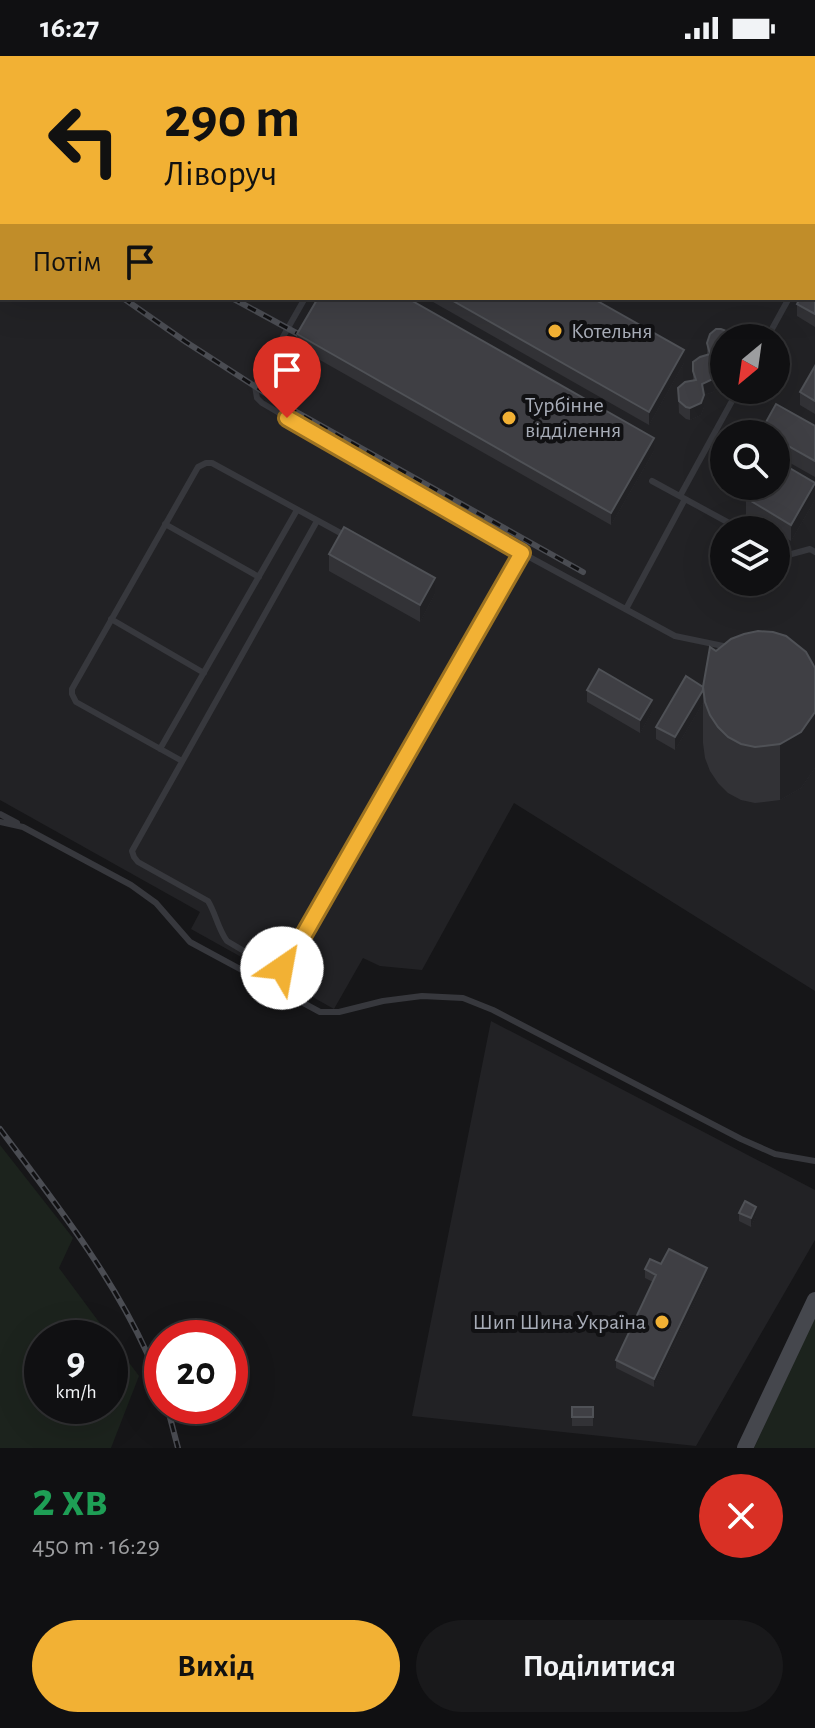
<!DOCTYPE html>
<html lang="uk">
<head>
<meta charset="utf-8">
<style>
	body { margin:0; font-family:"Alegreya Sans",sans-serif; background:#19191b; color:#f1f3f6; height:100vh; display:flex; flex-direction:column; font-size:30px; white-space:nowrap }
	* { box-sizing:border-box; margin:0 }
	p { font-size:26px; color:#9c9d9f }
	.icon { flex:none; width:44px; height:44px; fill:none; stroke:currentColor; stroke-width:2; stroke-linecap:round; stroke-linejoin:round }
	.map { position:relative; height:1392px; overflow:hidden }
	.panel { display:flex; flex-direction:column; background:#101012; flex:1 }
	.panel>* { flex:none }
	.top-card { position:absolute; left:0px; top:0px; width:816px; height:244px; box-shadow:0 8px 32px #0002,0 0 0 2px #303032; background:#f2b134; color:#111; overflow:hidden }
	.needle { width:52px; rotate:209deg }
	.controls { position:absolute; left:710px; top:268px; display:grid; gap:16px }
	.controls a { display:grid; place-items:center; width:80px; height:80px; border-radius:50%; background:#101012; box-shadow:0 8px 32px #0002,0 0 0 2px #303032; font-size:40px }
	.speed { position:absolute; left:24px; top:1264px; display:flex; gap:16px; font-size:40px; font-weight:700; text-align:center }
	.speed>* { display:grid; place-content:center; width:104px; height:104px; border-radius:50%; background:#101012; box-shadow:0 8px 32px #0002,0 0 0 2px #303032; line-height:1 }
	.speed small { font-size:20px; font-weight:400 }
	.speed .limit { border:12px solid #d22; background:#fff; color:#111 }
	.pin { position:absolute; display:grid; place-items:center; width:68px; height:68px; color:#fff; margin:-82px -34px; border-radius:50% 50% 50% 0; rotate:-45deg; box-shadow:0 0 8px #0007 }
	.pin .icon { rotate:45deg }
	.me { position:absolute; width:88px; margin:-44px; rotate:33deg; stroke-linejoin:round; filter:drop-shadow(0 0 6px #0008) }
	.turn { display:flex; align-items:center; gap:28px; height:168px; padding:0 32px; font-size:36px }
	.turn .icon { width:104px; height:104px; stroke-width:2.5 }
	.turn b { display:block; font-size:56px; line-height:68px }
	.then { display:flex; align-items:center; height:76px; padding:0 32px; background:#0003; gap:16px; font-size:30px }
	.round { display:grid; place-items:center; flex:none; width:84px; height:84px; border-radius:42px; background:#19191b }
	.headline { display:flex; align-items:center; justify-content:space-between; height:136px; padding:0 32px }
	h1 { font-size:48px; font-weight:700; line-height:60px; color:#1e9e55 }
	.cta { display:flex; gap:16px; margin-top:auto; padding:16px 32px }
	.cta a { flex:1; height:92px; border-radius:48px; background:#f2b134; color:#111; font-size:32px; font-weight:700; line-height:92px; text-align:center }
	.cta a+a { background:#19191b; color:#f1f3f6 }
	.status { display:flex; justify-content:space-between; align-items:center; height:56px; padding:0 40px; background:#101012; direction:ltr }
	.status svg { height:22px; fill:currentColor }
	.map>svg:first-child { display:block }
	.built { fill:#222225; fill-rule:evenodd }
	.green { fill:#1c231d; fill-rule:evenodd }
	.lines { fill:none; stroke-linecap:round; stroke-linejoin:round }
	.lane { stroke:#37383d; stroke-width:6 }
	.secondary { stroke:#45474d; stroke-width:16 }
	.rail-casing { stroke:#4a4c52; stroke-width:6 }
	.rail { stroke:#111113; stroke-width:3; stroke-dasharray:9; stroke-linecap:butt }
	.wall { fill:#323236 }
	.shaded-wall { fill:#212124 }
	.building { fill:#3f3f44; stroke:#4f5156; stroke-width:2 }
	.route-casing { stroke:#9d7322; stroke-width:20 }
	.route { stroke:#f2b134; stroke-width:14 }
	.poi-dot { fill:#f2b134; stroke:#111113; stroke-width:3 }
	.labels { text-anchor:middle; dominant-baseline:central; stroke-width:8; stroke-linejoin:round; paint-order:stroke }
	.poi-label { font-size:22px; fill:#a8adb8; stroke:#111113; text-anchor:start }
</style>
</head>
<body>
<div class="status"><b>16:27</b><svg viewBox="0 0 49 12"><path d="M0 12V9h3v3zM5 12V6h3v6zM10 12V3h3v9zM15 12V0h3v12zM26 1h20v11H26zM47 4h2v5h-2z"/></svg></div>
<div class="map">
<svg width="815" height="1392" viewBox="0 0 815 1392">
	<rect width="100%" height="100%" fill="#161618"/>
	<path class="built" d="M0,0H815V935L514,747L422,914L380,910L363,902L334,953L191,873L200,856L0,744ZM2,2H814V242H2ZM724,282H776V334H724ZM724,378H776V430H724ZM724,474H776V526H724Z
		M491,965L815,1134V1184L696,1390L412,1360Z"/>
	<path class="green" d="M0,1089L73,1182L59,1212L139,1320L111,1392H0ZM42,1282H110V1350H42Z
		M815,1259V1392H754Z"/>
	<g class="lines">
		<path class="lane" d="M662,0L666,2
			M726,0L729,2
			M0,42L2,43
			M814,49H815
			M814,197L815,195
			M305,242L255,330L257,342L262,347L522,497L675,580L728,591
			M767,282L789,242
			M652,425L742,474
			M680,440L738,334
			M317,465L132,795L134,801L138,806L208,845C216,858 218,873 227,885L274,913L282,912L286,910L522,497
			M165,468L259,521
			M776,492L788,499L810,493L815,496
			M626,553L685,443
			M111,563L204,617
			M160,693L297,454
			M182,705L76,646L72,638V633L198,411L206,407H212L346,480
			M0,758L17,767
			M0,766L23,771L131,829L156,847L190,886L320,956H339L383,945L422,940L463,942L493,954L741,1083L775,1098L815,1105"/>
		<path class="secondary" d="M745,1392L815,1244"/>
		<g class="rail-casing">
			<path id="rail" d="M56,0L59,2
				M215,0L219,2
				M436,0L441,2
				M0,114L2,115
				M0,169L2,170
				M123,242L186,286L284,349L583,516
				M232,242L300,279
				M0,1073C53,1144 110,1216 147,1297C153,1310 157,1324 162,1337
				M167,1350L178,1392"/>
		</g>
		<use href="#rail" class="rail"/>
	</g>
	<path class="wall" d="M250,0H327L326,2H254Z
		M340,0H390L394,2H343Z
		M486,0H612L615,2H489Z
		M815,228V271L797,260V248Z
		M426,242H592L684,307L649,369Z
		M297,278L654,395L611,469L297,291Z
		M707,287L717,313L718,329L713,336L704,339V351L701,359L690,364L686,363L679,357L678,332L693,325V306L707,299Z
		M815,310V358L800,349V336Z
		M815,370V421L776,399V378H761V375Z
		M815,427V444L791,485L776,476V474H772L746,459V442Z
		M329,498L435,538L420,566L329,515Z
		M716,595L815,612V712L801,732L780,744L755,747L741,744L728,737L718,727L710,715L705,702L703,687V647L675,694L656,683V671L703,631Z
		M587,634L652,656L640,677L587,646Z
		M739,1157L756,1160L751,1171L739,1165Z
		M661,1208L707,1220L654,1331L616,1312V1304L653,1226L645,1222V1213Z
		M572,1351H593V1370H572Z"/>
	<path class="shaded-wall" d="M684,294V307L649,369V356Z
		M724,298V311L716,313V301Z
		M718,316V329L713,336L704,339V351L701,359L690,364V352L702,328Z
		M654,382V395L611,469V457Z
		M815,428V444L791,485V469Z
		M435,522V538L420,566V549Z
		M703,634V647L675,694V681Z
		M652,644V656L640,677V664Z
		M815,656V712L801,732L780,744V688Z
		M756,1151V1160L751,1171V1162Z
		M707,1212V1220L654,1331V1323Z"/>
	<path class="building" d="M276,0H319L318,2H280Z
		M365,0H390L394,2H369Z
		M514,0H612L615,2H517Z
		M814,228H815V258L797,248L800,242H814Z
		M318,242H407L654,382L611,457L297,278Z
		M448,242H592L684,294L649,356Z
		M716,273H721L729,276L733,282H724V298L716,301L718,316L713,323L702,328L704,339L701,347L690,352L686,351L679,345L678,332L685,326L696,324L693,315V306L700,301L710,298L707,287L710,278Z
		M815,310V345L800,336Z
		M776,348L815,370V405L776,383V378H767L761,375Z
		M776,404L815,427L791,469L746,442L753,430H776Z
		M344,471L435,522L420,549L329,498Z
		M758,575L773,576L786,580L806,596L815,612V656L801,676L780,688L755,691L741,688L728,681L718,671L710,659L705,646L703,631L710,591L716,595L731,583L744,578Z
		M599,613L652,644L640,664L587,634Z
		M686,620L703,631V634L675,681L656,671Z
		M745,1145L756,1151L751,1162L739,1157Z
		M669,1193L707,1212L654,1323L616,1304L656,1219L645,1213L650,1203L661,1208Z
		M572,1351H593V1361H572Z"/>
	<g class="lines">
		<g class="route-casing">
			<path id="route" d="M282,912L286,910L522,497L287,362"/>
		</g>
		<use href="#route" class="route"/>
	</g>
	<g class="poi-dot">
		<circle cx="555" cy="275" r="8"/>
		<circle cx="509" cy="362" r="8"/>
		<circle cx="662" cy="1266" r="8"/>
	</g>
	<g class="labels">
		<g class="poi-label">
			<text x="571" y="275">Котельня</text>
			<text x="525" y="349">Турбінне<tspan x="525" dy="25">відділення</tspan></text>
			<text x="646" y="1266" text-anchor="end">Шип Шина Україна</text>
		</g>
	</g>
</svg>
<div class="controls">
<a><svg class="needle" viewBox="-14 -14 28 28"><path d="M0-13l5 13h-10z" fill="#e53935"/><path d="M0 13l5-13h-10z" fill="#9c9d9f"/></svg></a>
<a><svg class="icon" aria-label="search" viewBox="0 0 24 24"><circle cx="10" cy="10" r="6"/><path d="M15 15l6 6"/></svg></a>
<a><svg class="icon" aria-label="layers" viewBox="0 0 24 24"><path d="M12 4l9 5-9 5-9-5zM3 14l9 5 9-5"/></svg></a>
</div>
<div class="speed"><div>9<small>km/h</small></div><div class="limit">20</div></div>
<div class="pin" style="left:287px;top:362px;background:#d93025"><svg class="icon" aria-label="arrive" viewBox="0 0 24 24"><path d="M6 21V4h12l-3 4 3 4H6"/></svg></div>
<svg class="me" style="left:282px;top:912px" viewBox="-20 -20 40 40"><circle r="19" fill="#fff"/><path d="M0-13L10 11 0 6-10 11z" fill="#f2b134"/></svg>
<div class="top-card">
<div class="turn"><svg class="icon" aria-label="left" viewBox="0 0 24 24"><path d="M17 20v-9H6M10 6l-5 5 5 5"/></svg><div><b>290 m</b>Ліворуч</div></div>
<div class="then">Потім<svg class="icon" aria-label="arrive" viewBox="0 0 24 24"><path d="M6 21V4h12l-3 4 3 4H6"/></svg></div>
</div>
</div>
<section class="panel">
<div class="headline"><div><h1>2 хв</h1><p>450 m · 16:29</p></div><a class="round" style="background:#d93025;color:#fff"><svg class="icon" aria-label="close" viewBox="0 0 24 24"><path d="M6 6l12 12M18 6L6 18"/></svg></a></div>
<div class="cta"><a>Вихід</a><a>Поділитися</a></div>
</section>
</body>
</html>
